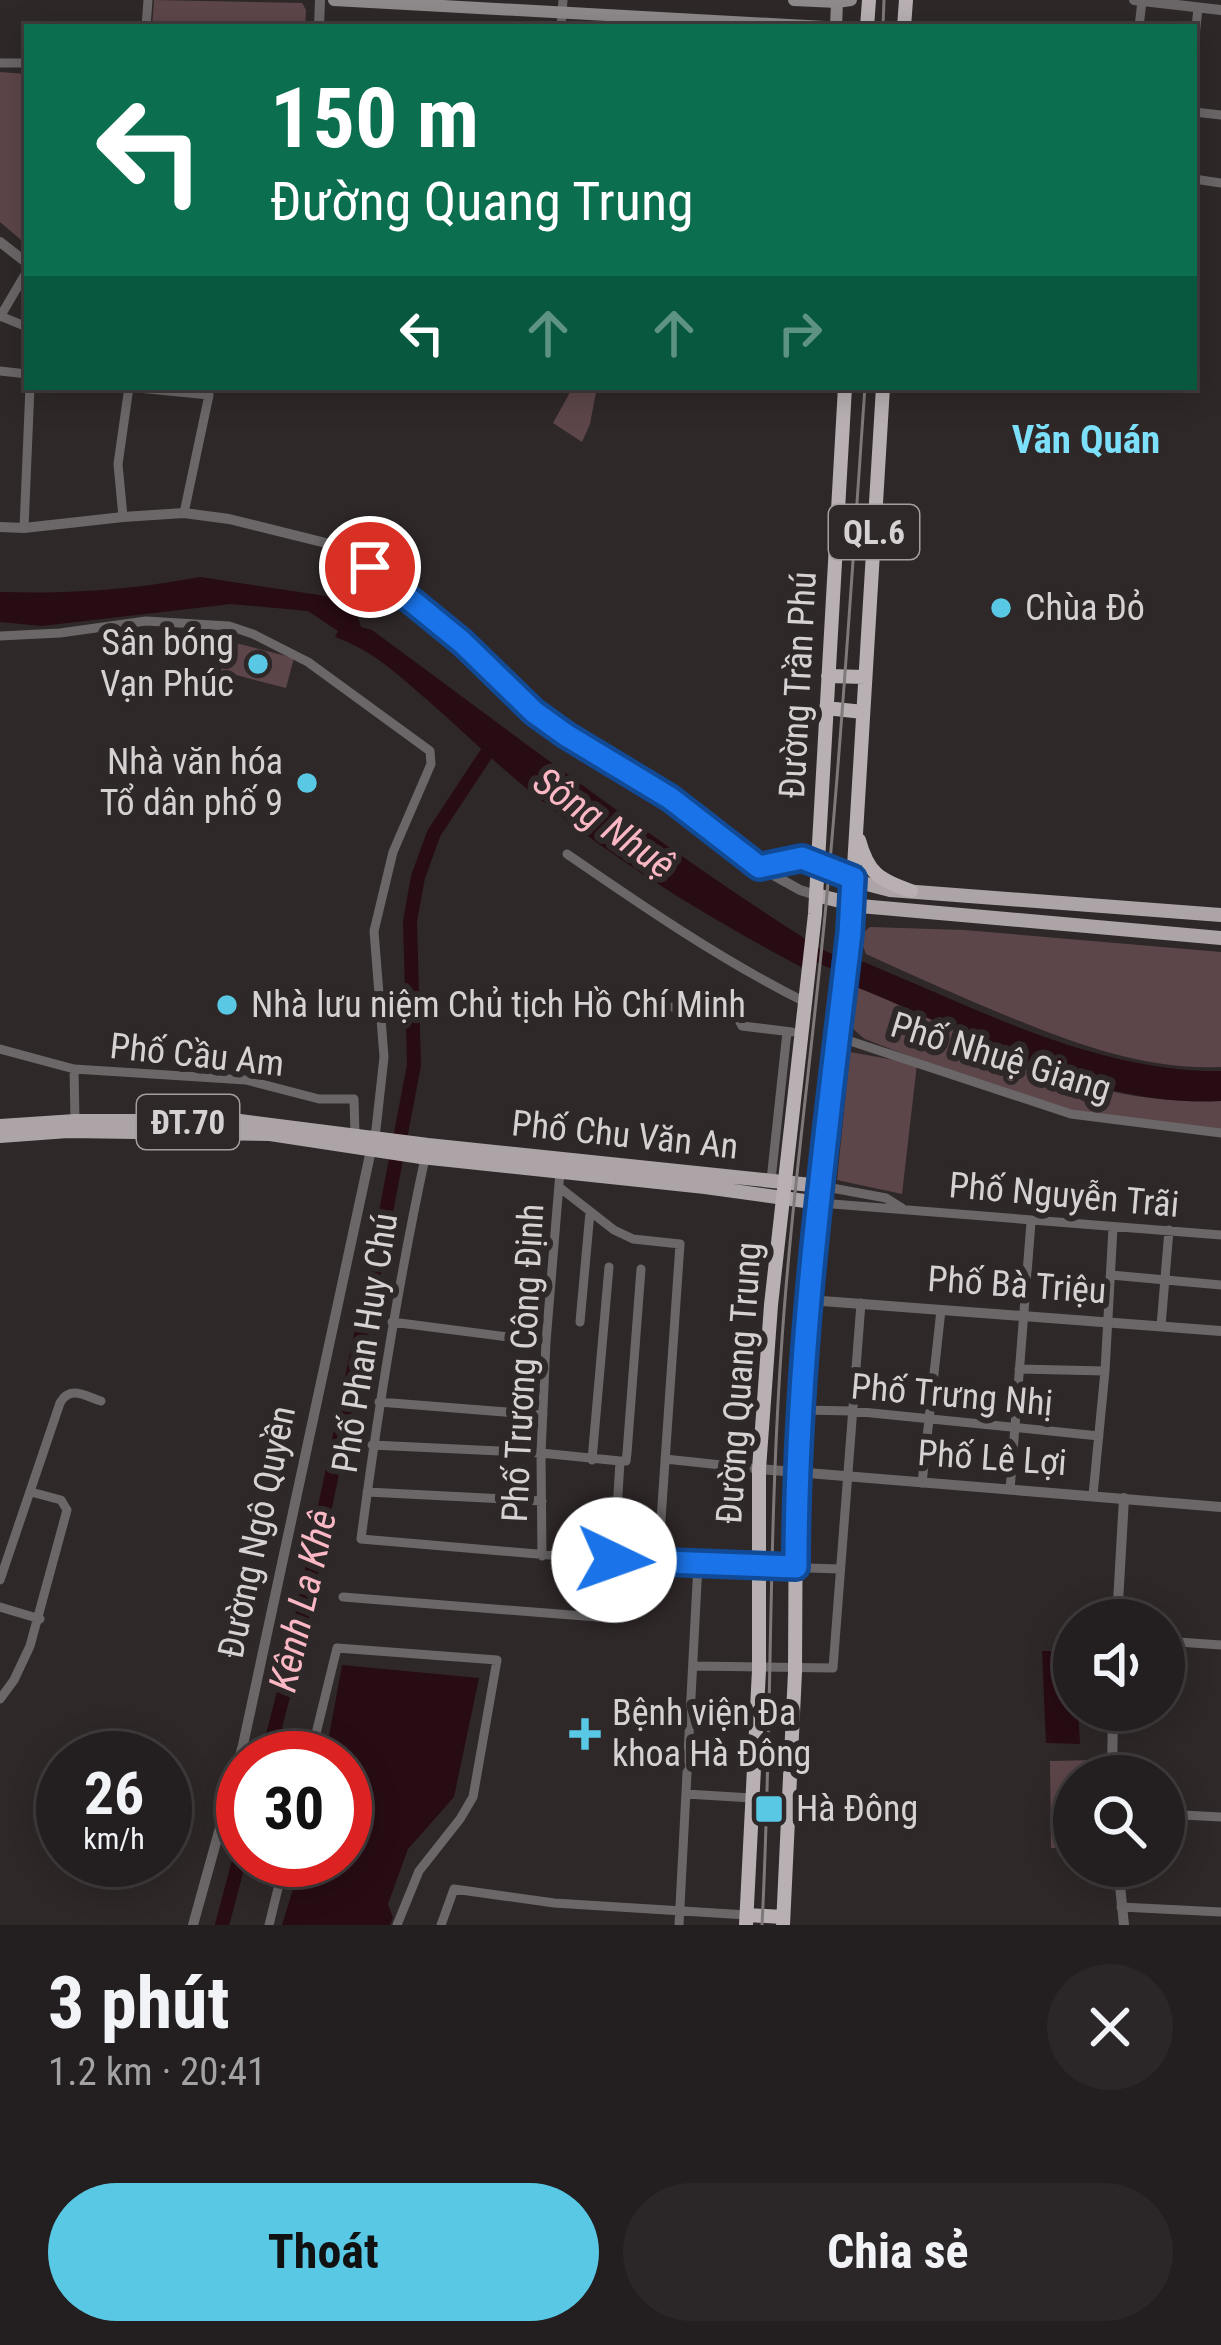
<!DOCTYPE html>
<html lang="vi">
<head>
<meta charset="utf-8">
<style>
	body { margin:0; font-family:"Roboto Condensed",sans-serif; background:#2b2728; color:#f1f3f6; height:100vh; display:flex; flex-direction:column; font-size:45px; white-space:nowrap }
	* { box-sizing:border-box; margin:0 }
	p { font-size:39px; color:#a3a2a4 }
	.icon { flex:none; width:66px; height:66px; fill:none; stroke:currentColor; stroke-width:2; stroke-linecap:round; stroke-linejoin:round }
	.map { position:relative; height:1925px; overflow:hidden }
	.panel { display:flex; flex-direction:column; background:#231e1f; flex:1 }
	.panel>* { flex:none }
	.banner { position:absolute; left:24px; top:24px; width:1173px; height:366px; border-radius:0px; box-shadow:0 6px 30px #0003,0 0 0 3px #403c3d; background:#0b6e4f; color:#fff; overflow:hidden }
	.tools { position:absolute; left:1053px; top:1599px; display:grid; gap:24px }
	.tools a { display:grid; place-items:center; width:132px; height:132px; border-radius:50%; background:#231e1f; box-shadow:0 6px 30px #0003,0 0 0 3px #403c3d; font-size:60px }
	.speed { position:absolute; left:36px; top:1731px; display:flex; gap:24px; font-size:60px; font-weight:700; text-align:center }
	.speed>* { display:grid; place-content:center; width:156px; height:156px; border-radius:50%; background:#231e1f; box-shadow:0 6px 30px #0003,0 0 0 3px #403c3d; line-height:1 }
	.speed small { font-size:30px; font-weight:400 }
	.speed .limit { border:18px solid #d22; background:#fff; color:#111 }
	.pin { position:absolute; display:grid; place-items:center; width:102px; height:102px; color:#fff; margin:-51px; border:6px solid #fff; border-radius:50%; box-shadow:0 3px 12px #0007 }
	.me { position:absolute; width:132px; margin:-66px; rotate:93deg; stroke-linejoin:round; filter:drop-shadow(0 0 9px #0008) }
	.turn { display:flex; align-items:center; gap:42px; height:252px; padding:0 48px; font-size:54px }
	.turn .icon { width:156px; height:156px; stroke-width:2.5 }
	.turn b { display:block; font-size:84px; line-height:102px }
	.lanes { display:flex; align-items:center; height:114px; padding:0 48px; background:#0003; justify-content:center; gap:60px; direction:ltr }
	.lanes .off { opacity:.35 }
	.round { display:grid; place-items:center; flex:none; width:126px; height:126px; border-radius:63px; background:#2b2728 }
	.headline { display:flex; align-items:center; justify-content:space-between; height:204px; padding:0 48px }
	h1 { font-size:72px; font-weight:700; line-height:90px }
	.primary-button { display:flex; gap:24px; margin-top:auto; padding:24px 48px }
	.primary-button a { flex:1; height:138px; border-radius:72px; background:#59c8e4; color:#111; font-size:48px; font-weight:700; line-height:138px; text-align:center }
	.primary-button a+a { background:#2b2728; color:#f1f3f6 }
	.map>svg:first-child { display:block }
	.green { fill:#5d464a }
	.water { fill:#280c13 }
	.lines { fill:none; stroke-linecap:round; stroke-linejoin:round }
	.river { stroke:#280c13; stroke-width:14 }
	.minor { stroke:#6b6768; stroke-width:9 }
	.tertiary { stroke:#6b6768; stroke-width:10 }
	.secondary { stroke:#8f8a8b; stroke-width:12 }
	.primary { stroke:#aca4a6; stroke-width:14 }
	.trunk { stroke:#b8b0b2; stroke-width:14 }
	.rail { stroke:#7f797a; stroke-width:3 }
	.route-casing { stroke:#114b97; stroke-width:30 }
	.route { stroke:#1a73e8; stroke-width:21 }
	.poi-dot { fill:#59c8e4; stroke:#2f2829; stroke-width:4.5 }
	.labels { text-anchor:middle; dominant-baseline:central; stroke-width:12; stroke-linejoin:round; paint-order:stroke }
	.shield { fill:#2f2829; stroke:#a49e9f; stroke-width:3 }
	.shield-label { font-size:33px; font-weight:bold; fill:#d6d1d2 }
	.poi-label { font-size:36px; fill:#d6d1d2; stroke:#2f2829; text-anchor:start }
	.street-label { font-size:36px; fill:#d6d1d2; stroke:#2f2829 }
	.neighbourhood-label { font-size:39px; font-weight:bold; fill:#7de0fb; stroke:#2f2829 }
	.water-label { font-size:39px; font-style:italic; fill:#fab8c4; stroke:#2f2829 }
</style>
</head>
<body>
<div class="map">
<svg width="1221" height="1925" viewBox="0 0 1221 1925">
	<rect width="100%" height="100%" fill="#2f2829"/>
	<path class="green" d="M154,0L302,3L306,10L305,27H152Z
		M0,72L27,74V245L0,222Z
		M573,387H597L590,424L582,442L553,423Z
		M228,641L294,658L286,688L221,671Z
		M870,927L964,930L1221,952V1067C1146,1070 1081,1046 1012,1018C963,998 914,976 866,954L859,936Z
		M852,985C937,1013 1014,1067 1101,1089C1141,1099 1180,1102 1221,1100V1132L1072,1113L983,1085L865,1039C844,1023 837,1008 852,985Z
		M850,1052L917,1064L902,1194L837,1180Z
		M1100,1760V1776H1074V1848H1051L1050,1761Z"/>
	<path class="water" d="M200,577L326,596L357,615L361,627L372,630C516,736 657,844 807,940L803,968C712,920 622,865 542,801C501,769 464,732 425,698C395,672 373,651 335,637L338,631L308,611L231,604L42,626L0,622V592C73,594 128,590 200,577Z
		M849,956C967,1003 1090,1072 1221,1071V1101C1084,1109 969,1030 846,983Z
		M1042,1651H1074V1710H1078L1080,1744L1046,1743Z
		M342,1665L479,1678L454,1797L408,1849L388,1904L393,1918L390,1925H282L302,1860H345V1758H325Z"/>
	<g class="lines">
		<path class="river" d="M803,949L854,971
			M267,1758L295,1650L378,1254L414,1065L410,921L418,877L434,833L496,739
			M222,1925L243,1846"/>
		<path class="minor" d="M146,27L148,0
			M561,27L563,0
			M1139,27L1142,1
			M1194,46L1198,8
			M0,63H27
			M1194,112L1221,115
			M1194,179L1221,183
			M0,316L27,327
			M0,317L27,271
			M0,371L27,374
			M128,387L209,395
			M184,513L209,395
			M123,517L118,464L129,387
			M24,528L30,387
			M0,636L60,633L146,621L229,626L253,634L308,662L430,751L431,764L393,852L374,931L384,1057L375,1138
			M567,854C644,907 721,960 805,1002
			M671,1007L734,1010L742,1026L792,1032
			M838,1037L1071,1114L1221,1133
			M0,1049L74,1069L246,1080L319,1099H354L355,1135
			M74,1069L75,1121
			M425,1158C398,1284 378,1410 361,1539L631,1562L840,1569
			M771,1180L787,1032
			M821,1186L886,1198L902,1208
			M559,1187L614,1230L633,1239L680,1244L658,1563
			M820,1203L1221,1235
			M1111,1275L1221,1285
			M392,1322L546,1342
			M580,1322L590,1212
			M1161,1326L1169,1230
			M1019,1369L1105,1371
			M379,1402L543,1415
			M801,1410L852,1411L1099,1436
			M372,1445L541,1453L620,1461
			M665,1459L759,1469
			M592,1460L609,1267
			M922,1483L941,1310
			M1010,1490L1031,1222
			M367,1492L542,1501
			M1093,1495L1105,1371L1113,1228
			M542,1556L541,1453L546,1342L560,1172
			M614,1560L620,1461H626L627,1453L641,1269
			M0,1580L60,1403C70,1385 85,1396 101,1401
			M343,1597L597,1617L601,1613L606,1559
			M0,1607L40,1619
			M1164,1641L1221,1645
			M693,1666L833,1668L861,1303
			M0,1699L14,1680L30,1646L67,1510L61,1500L31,1492
			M310,1758L337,1648L497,1660L473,1797L460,1819L419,1871L397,1925
			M686,1794L752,1798
			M1164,1814L1221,1817
			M1121,1907L1221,1912
			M269,1925L285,1860
			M441,1925L454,1889L554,1903L747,1915
			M679,1925L698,1564"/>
		<path class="tertiary" d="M1134,0L1221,10
			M319,27L320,0
			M0,242L27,263
			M0,527L24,528L123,517L184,513L229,519L334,545L370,567L462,642L534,712L566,735L659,790L759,867L800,890L816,895
			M759,867L802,858L818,862
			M809,1300L1221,1331
			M759,1469L1221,1507
			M1117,1620L1124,1498
			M1112,1776L1113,1710
			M1118,1866L1124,1925
			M193,1925L243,1745L371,1150"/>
		<path class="secondary" d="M334,0L825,27
			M794,0L837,2L851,0
			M836,27L837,2"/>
		<path class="primary" d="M818,862L863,883L890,890L1221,915
			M816,895L860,906L1221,938
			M0,1126L75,1121H240L428,1145L821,1186
			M0,1136L68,1131L270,1134L421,1157L705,1187L819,1203"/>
		<path class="trunk" d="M867,27L869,0
			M904,27L906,0
			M828,676L865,677
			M826,708L863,712
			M859,840C868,873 879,880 911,891
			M747,1915L783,1917
			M746,1925L759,1670V1469L771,1305L815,914L845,387
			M783,1925L795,1672L796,1472L809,1300L850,933L883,387"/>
		<path class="rail" d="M883,27L884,0
			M762,1925C772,1735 768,1544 781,1354C791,1200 813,1047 827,894C843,725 853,556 865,387"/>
	</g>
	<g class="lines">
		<g class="route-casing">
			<path id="route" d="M370,567L462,642L534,712L566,735L670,798L759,867L802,858L853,878L850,933C825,1144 796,1355 796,1567L614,1560"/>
		</g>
		<use href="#route" class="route"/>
	</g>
	<g class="poi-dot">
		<circle cx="1001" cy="608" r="12"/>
		<circle cx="258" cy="664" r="12"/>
		<circle cx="307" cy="783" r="12"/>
		<circle cx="227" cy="1005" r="12"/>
		<path d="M579 1716h12v12h12v12h-12v12h-12v-12h-12v-12h12z"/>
		<rect x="754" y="1794" width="30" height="30" rx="6"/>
	</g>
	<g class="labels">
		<g class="shield">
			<rect x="829" y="505" width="90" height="54" rx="9"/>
			<rect x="137" y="1095" width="102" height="54" rx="9"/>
		</g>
		<g class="shield-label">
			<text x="874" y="532">QL.6</text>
			<text x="188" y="1122">ĐT.70</text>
		</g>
		<g class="poi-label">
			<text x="1025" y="608">Chùa Đỏ</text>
			<text x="234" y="643" text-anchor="end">Sân bóng<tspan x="234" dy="41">Vạn Phúc</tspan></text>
			<text x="283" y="762" text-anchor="end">Nhà văn hóa<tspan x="283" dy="41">Tổ dân phố 9</tspan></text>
			<text x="251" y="1005">Nhà lưu niệm Chủ tịch Hồ Chí Minh</text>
			<text x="612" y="1713">Bệnh viện Đa<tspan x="612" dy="41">khoa Hà Đông</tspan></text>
			<text x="796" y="1809">Hà Đông</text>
		</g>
		<g class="street-label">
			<text transform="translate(798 685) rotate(-87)">Đường Trần Phú</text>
			<text transform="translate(197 1055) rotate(6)">Phố Cầu Am</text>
			<text transform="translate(1001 1057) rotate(17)">Phố Nhuệ Giang</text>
			<text transform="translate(625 1135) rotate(6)">Phố Chu Văn An</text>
			<text transform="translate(1064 1195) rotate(5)">Phố Nguyễn Trãi</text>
			<text transform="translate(1017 1285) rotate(4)">Phố Bà Triệu</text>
			<text transform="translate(365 1343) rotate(-81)">Phố Phan Huy Chú</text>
			<text transform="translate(523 1363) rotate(-87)">Phố Trương Công Định</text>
			<text transform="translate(739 1383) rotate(-86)">Đường Quang Trung</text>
			<text transform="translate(952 1395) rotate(5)">Phố Trưng Nhị</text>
			<text transform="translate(992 1458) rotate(4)">Phố Lê Lợi</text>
			<text transform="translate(257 1532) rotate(-78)">Đường Ngô Quyền</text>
		</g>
		<g class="neighbourhood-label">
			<text x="1086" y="440">Văn Quán</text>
		</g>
		<g class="water-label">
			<text transform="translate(604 823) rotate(35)">Sông Nhuệ</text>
			<text transform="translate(303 1601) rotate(-77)">Kênh La Khê</text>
		</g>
	</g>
</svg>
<div class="tools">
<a><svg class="icon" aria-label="sound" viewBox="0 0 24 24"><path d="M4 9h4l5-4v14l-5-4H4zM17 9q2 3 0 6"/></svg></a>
<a><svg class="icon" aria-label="search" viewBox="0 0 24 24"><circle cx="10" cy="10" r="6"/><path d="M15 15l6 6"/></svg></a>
</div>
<div class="speed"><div>26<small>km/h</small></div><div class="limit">30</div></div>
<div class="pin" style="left:370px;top:567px;background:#d93025"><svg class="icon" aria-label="arrive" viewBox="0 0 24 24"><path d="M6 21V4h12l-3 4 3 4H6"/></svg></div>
<svg class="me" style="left:614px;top:1560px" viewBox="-20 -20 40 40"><circle r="19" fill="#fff"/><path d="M0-13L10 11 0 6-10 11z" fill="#1a73e8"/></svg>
<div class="banner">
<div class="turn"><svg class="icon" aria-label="left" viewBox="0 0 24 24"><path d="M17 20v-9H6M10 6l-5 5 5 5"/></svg><div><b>150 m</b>Đường Quang Trung</div></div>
<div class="lanes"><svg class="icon" aria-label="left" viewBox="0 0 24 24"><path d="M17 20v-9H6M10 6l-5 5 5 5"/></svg><svg class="icon off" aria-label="ahead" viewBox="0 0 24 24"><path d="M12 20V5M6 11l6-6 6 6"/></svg><svg class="icon off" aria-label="ahead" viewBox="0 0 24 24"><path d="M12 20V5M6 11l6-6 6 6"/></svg><svg class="icon off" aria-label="right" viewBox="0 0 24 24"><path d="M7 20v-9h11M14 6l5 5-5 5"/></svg></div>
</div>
</div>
<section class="panel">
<div class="headline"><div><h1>3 phút</h1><p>1.2 km · 20:41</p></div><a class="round"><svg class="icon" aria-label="close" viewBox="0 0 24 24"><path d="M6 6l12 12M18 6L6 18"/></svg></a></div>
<div class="primary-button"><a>Thoát</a><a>Chia sẻ</a></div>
</section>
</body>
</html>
